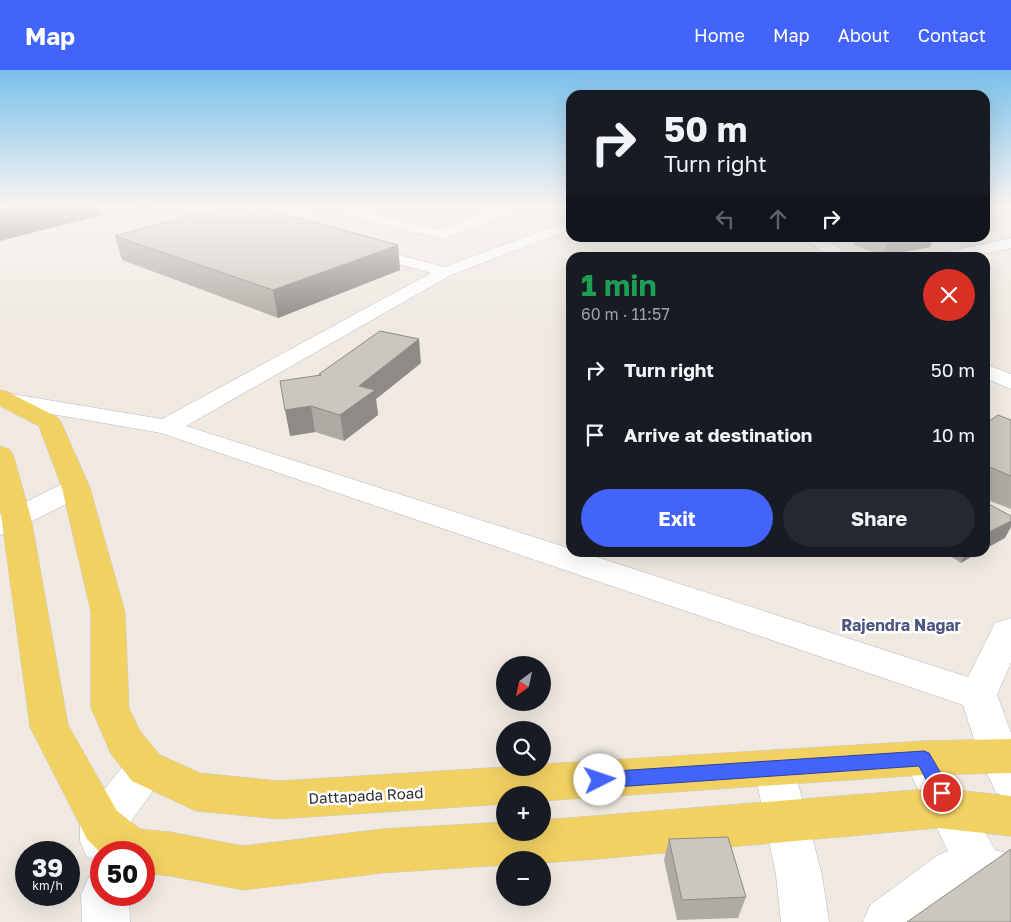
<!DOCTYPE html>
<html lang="en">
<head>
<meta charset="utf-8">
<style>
	body { margin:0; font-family:"Golos Text",sans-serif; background:#242831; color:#f1f3f6; height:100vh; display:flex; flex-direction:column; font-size:19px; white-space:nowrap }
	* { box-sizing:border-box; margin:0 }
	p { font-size:16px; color:#9ea1a6 }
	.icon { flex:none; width:28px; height:28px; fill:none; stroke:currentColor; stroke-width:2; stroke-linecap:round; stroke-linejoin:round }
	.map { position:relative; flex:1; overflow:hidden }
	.details { position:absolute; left:566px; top:182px; width:424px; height:305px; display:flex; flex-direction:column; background:#171b24; border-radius:15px; box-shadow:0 5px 20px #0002 }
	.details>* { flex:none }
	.hud { position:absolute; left:566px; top:20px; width:424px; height:152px; border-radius:15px; box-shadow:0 5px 20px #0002; background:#171b24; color:#f1f3f6; overflow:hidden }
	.needle { width:32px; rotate:213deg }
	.tools { position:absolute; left:496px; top:586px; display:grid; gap:10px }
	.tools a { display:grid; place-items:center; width:55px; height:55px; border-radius:50%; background:#171b24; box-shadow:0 5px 20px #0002; font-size:25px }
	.speed { position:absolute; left:15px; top:771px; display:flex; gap:10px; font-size:25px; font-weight:700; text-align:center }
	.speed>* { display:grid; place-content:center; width:65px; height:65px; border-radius:50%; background:#171b24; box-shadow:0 5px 20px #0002; line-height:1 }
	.speed small { font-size:12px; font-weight:400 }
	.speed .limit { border:8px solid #d22; background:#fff; color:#111 }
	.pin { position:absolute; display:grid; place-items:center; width:42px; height:42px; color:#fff; margin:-21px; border:2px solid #fff; border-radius:50%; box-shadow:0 1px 5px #0007 }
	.me { position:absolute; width:55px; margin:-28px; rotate:86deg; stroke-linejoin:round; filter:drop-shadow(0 0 4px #0008) }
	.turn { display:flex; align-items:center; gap:18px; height:105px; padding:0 15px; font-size:22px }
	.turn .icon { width:65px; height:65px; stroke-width:2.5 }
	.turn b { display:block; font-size:35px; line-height:42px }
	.lanes { display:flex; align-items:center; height:48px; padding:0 15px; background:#0003; justify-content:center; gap:25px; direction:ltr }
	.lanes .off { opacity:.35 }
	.round { display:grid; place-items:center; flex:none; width:52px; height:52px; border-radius:26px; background:#242831 }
	.overview { display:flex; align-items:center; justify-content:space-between; height:85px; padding:0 15px }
	h1 { font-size:30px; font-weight:700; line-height:38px; color:#1e9e55 }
	.primary-button { display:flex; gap:10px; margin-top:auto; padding:10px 15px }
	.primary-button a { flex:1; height:58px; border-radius:30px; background:#4264fb; color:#fff; font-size:20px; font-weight:700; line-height:58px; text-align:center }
	.primary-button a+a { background:#242831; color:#f1f3f6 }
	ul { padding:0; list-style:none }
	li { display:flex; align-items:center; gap:15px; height:65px; padding:0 15px }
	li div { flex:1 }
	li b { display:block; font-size:19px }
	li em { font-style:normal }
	header { display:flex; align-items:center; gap:30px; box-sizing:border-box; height:70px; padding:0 25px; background:#4264fb; color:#fff }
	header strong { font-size:24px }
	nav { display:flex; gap:28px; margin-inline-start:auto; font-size:18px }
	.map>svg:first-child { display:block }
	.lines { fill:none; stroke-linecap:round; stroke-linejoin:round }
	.minor-casing { stroke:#b4b7c1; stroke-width:1 }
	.major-casing { stroke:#c9c9c9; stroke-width:1 }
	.minor { fill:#fff; fill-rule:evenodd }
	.major { fill:#f2d163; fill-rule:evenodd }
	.wall { fill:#afaba4 }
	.shaded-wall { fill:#8e8b86 }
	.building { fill:#cbc7bf; stroke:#8e8b86 }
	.route { fill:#4264fb; stroke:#2b41a3 }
	.labels { text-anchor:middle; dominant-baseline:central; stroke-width:5; stroke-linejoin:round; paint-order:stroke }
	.near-street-label { font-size:15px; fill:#2e2e2e; stroke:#fff }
	.near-neighbourhood-label { font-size:16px; font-weight:bold; fill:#4d5680; stroke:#fff }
</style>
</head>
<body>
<header>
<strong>Map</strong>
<nav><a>Home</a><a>Map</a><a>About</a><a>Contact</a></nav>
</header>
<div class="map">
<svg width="1011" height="852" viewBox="0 0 1011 852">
	<rect width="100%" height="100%" fill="#efe9e1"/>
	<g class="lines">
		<g class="minor-casing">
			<path id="minor" d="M183,136H208L251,146L253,149L246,153L184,139Z
				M299,136H321L320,139L279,150L272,146L274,143Z
				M503,136H522L521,139L442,169L345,145L343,142L350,138L441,160Z
				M571,150V159L451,205L186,356L571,479V482H581L968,607L995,553L1011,548V592L997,625L1011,663V728L996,723L979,685L963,635L161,363L0,335V325L6,323L162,349L431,203L358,183L355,180L358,177L363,175L444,197Z
				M804,168C821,166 838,173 849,188H832Z
				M1011,168V178L965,188H933L935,185L941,183Z
				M985,294L1011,304V319L985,308Z
				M76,410L86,412L90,418L86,424L10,462L0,465V445L66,412Z
				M923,671L937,676L995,780L1011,784V830L980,820L963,822L926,852H863L870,835L938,785L948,781L903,688L909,676Z
				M146,680L160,685L166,698L160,711L124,761V771L119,782H101V792L86,786L80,771V755L87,741L132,685Z
				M774,680L788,685L794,698L822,805L829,852H781L776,805L754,698L760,685Z
				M101,803V825H129L130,852H82L81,825L88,808Z"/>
		</g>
		<g class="major-casing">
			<path id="major" d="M0,320L8,322L57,347L61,352L90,418L125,542L129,638L140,661L160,685L200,703L279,711L505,697L542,698V694L923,671L1011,669V703L923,705L542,731V725H505V734L279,749L196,741L132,711L111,684L91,638V542L62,418L39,356L0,336Z
				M0,376L9,379L13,384L31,448L68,655L117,741L140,759L170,762L243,776L382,759L505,752V762H542V750L938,718L1011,726V766L938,758L598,789L542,793V790H505V795L382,803L243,820L170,806L144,803V782L101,783L87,769L30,657L0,437Z"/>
		</g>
		<use href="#minor" class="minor"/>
		<use href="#major" class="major"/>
	</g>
	<path class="wall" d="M110,136H158L133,143Z
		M115,166L398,175L400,200L278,248L122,190Z
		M856,168H934L930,177L883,186L854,175Z
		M421,293L376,329L378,345L344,371L315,362L290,366L319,304Z
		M1011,350V439L985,429V354Z
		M944,482H979L961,493Z
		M669,769L746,827L738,848L677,850L664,790Z"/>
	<path class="shaded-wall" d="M6,136H99L102,145L0,171V138Z
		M132,136H158L133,143Z
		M916,168H934L930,177L883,186L887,173Z
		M398,175L400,200L278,248L273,220Z
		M419,269L421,293L376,329L378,345L344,371L340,345L359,316Z
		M311,336L315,362L290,366L285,340Z
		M1011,451V457L1005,468L985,479V464Z
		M965,482H979L961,493Z"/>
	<path class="building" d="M225,136H255L398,175L273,220L115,166Z
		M872,168H916L887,173Z
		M380,261L419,269L359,316L375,320L340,345L311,336L285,340L280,311L321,305L319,304Z
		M998,345L1011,350V406L985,395V354Z
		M985,432L1011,446V451L985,464Z
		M728,767L746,827L682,830L669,769Z
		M1011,779V852H907Z"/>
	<linearGradient id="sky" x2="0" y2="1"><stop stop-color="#7abfeb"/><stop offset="0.53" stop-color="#f8f5f2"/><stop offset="1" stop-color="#f8f5f2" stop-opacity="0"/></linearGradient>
	<rect width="1011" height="256" fill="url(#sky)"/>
	<path class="route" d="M924,681L929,683L949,717L951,723L949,729L942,731L936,729L919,696L600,718L594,715L592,710L594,705L600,702Z"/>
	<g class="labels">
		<g class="near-street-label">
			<text transform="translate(366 725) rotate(-3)">Dattapada Road</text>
		</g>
		<g class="near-neighbourhood-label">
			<text x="901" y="555">Rajendra Nagar</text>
		</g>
	</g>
</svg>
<div class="tools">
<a><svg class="needle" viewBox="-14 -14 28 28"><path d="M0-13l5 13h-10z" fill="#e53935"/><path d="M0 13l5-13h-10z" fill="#9ea1a6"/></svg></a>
<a><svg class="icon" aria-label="search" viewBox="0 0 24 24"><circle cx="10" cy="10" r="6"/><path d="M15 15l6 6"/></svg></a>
<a>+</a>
<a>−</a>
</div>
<div class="speed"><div>39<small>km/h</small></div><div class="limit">50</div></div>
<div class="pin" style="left:942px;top:723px;background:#d93025"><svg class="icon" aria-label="arrive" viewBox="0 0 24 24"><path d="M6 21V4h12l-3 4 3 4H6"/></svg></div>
<svg class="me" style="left:600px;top:710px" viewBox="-20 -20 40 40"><circle r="19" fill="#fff"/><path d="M0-13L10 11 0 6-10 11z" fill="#4264fb"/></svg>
<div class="hud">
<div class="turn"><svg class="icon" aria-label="right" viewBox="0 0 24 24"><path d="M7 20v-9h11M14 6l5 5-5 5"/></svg><div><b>50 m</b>Turn right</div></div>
<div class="lanes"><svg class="icon off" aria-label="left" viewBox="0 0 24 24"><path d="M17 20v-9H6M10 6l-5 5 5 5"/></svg><svg class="icon off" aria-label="ahead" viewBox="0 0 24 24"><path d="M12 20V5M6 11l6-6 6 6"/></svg><svg class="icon" aria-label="right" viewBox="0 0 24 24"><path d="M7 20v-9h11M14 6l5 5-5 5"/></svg></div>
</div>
<section class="details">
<div class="overview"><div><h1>1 min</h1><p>60 m · 11:57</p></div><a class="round" style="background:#d93025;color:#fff"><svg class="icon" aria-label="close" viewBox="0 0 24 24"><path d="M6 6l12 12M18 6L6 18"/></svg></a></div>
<ul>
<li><svg class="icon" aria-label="right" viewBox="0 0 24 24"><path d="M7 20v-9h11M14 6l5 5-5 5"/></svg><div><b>Turn right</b></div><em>50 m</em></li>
<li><svg class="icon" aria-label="arrive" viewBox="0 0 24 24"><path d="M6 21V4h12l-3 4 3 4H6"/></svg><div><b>Arrive at destination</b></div><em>10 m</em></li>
</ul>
<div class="primary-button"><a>Exit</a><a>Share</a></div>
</section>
</div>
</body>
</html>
